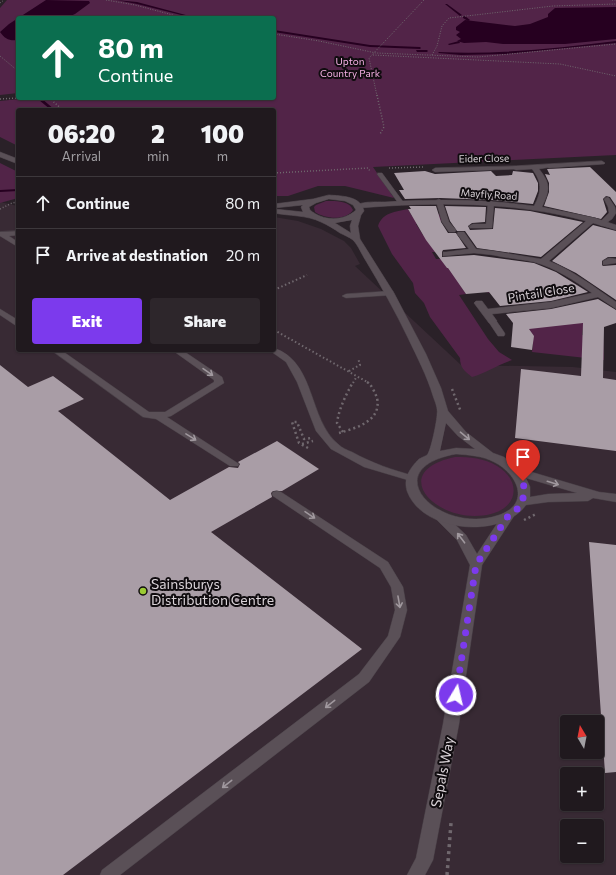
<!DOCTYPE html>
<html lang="en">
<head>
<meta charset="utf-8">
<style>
	body { margin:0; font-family:Commissioner,sans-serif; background:#2d262b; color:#f1f3f6; height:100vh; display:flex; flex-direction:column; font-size:15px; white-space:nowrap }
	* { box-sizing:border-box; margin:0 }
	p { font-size:13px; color:#a2a0a4 }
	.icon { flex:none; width:22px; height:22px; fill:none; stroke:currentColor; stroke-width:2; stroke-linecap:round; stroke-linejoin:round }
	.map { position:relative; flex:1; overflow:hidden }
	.sheet { position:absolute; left:16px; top:108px; width:260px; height:244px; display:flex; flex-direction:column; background:#20191e; border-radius:4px; box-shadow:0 1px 3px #0004,0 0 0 1px #3d383c }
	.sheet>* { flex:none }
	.banner { position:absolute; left:16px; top:16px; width:260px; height:84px; border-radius:4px; box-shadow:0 1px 3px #0004,0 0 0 1px #3d383c; background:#0b6e4f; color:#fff; overflow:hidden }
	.needle { width:26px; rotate:350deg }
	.fabs { position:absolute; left:560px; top:715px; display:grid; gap:8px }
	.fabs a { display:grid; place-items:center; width:44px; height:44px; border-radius:4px; background:#20191e; box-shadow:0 1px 3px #0004,0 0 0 1px #3d383c; font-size:20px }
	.pin { position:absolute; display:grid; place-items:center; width:34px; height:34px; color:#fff; margin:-41px -17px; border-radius:50% 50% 50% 0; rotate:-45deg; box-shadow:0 0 4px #0007 }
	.pin .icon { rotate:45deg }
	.me { position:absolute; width:44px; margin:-22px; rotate:9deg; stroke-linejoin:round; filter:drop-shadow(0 0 3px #0008) }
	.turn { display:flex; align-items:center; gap:14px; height:84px; padding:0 16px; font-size:18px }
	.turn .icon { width:52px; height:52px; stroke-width:2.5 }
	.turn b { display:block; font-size:28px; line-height:34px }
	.eta { display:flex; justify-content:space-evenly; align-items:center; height:68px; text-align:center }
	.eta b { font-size:24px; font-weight:800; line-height:28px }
	.cta { display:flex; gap:8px; margin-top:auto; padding:8px 16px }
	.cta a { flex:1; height:46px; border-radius:4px; background:#7c3aed; color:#fff; font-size:16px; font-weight:800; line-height:46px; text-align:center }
	.cta a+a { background:#2d262b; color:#f1f3f6 }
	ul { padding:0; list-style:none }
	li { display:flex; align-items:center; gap:12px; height:52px; padding:0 16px; border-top:1px solid #3d383c }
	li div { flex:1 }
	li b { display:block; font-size:15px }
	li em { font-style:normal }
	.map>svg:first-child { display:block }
	.built { fill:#382a34; fill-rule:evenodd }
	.green { fill:#522448 }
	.water { fill:#260020 }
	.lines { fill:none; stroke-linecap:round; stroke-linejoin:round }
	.stream { fill:#260020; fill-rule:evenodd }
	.building { fill:#a99da6 }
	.service-casing { stroke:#473e45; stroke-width:1 }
	.minor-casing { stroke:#473e45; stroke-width:1 }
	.tertiary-casing { stroke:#473e45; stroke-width:1 }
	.path-far4 { stroke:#70686e; stroke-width:1; stroke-dasharray:1 1.5; stroke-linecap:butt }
	.path-far3 { stroke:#70686e; stroke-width:1.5; stroke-dasharray:1 2; stroke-linecap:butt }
	.path-far2 { stroke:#70686e; stroke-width:2; stroke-dasharray:1.5 2.5; stroke-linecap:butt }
	.path-far1 { stroke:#70686e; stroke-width:2.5; stroke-dasharray:2 3; stroke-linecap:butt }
	.path { stroke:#70686e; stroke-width:3.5; stroke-dasharray:3 4; stroke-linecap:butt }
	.service { fill:#5a5057; fill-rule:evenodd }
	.minor { fill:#5a5057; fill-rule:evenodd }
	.tertiary { fill:#5a5057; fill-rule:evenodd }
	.oneway { stroke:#a0989e }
	.route { stroke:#7c3aed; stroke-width:7; stroke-dasharray:0 12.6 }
	.poi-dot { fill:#9bcb34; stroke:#100c0f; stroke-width:1.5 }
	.labels { text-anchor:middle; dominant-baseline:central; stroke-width:4; stroke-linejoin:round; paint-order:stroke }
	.far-park-label { font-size:10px; fill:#f6b1e5; stroke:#100c0f }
	.far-street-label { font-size:10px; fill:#dad3d8; stroke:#100c0f }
	.street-label { font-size:12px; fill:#dad3d8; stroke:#100c0f }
	.near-poi-label { font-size:14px; fill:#dad3d8; stroke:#100c0f; text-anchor:start }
	.near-street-label { font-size:14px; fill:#dad3d8; stroke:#100c0f }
</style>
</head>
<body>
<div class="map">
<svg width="616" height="875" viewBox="0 0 616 875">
	<rect width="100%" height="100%" fill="#2a2128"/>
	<path class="built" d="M0,202L18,206V350H274V217L298,221L321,229L344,241L351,248L360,264L355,266L461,365L573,367L616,372V875H0ZM567,722H597V752H567ZM567,774H597V804H567ZM567,826H597V856H567Z"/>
	<path class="green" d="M7,0H616V155L373,167L394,198L345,186H318L288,196H274V110H18V146L0,137V101L29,98H274V18H18V93L0,95V8Z
		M0,163L18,172V198L0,203Z
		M326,201C335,201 349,200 353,210C346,221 325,219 315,212L314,207L316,205Z
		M408,209L412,216L439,214L443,221L416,224L423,235L436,234L437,252H432L436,259H441L447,268L467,266L490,293L460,285L466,294L459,295L488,339L499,352L512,360C498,365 486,373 472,377C464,371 460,367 460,358L430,317L424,303L415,293L413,283L392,254L378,226C383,212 395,212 408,209Z
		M569,317L603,327V330L583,327L582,335L603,337L604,360L532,352L533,344L518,330Z
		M455,457C470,457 484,458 497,466C521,480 519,507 491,514C439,527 384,472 455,457Z"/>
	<path class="water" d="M46,0L89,1L90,3L75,14L66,18H18V40C9,41 5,39 0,32L9,24Z
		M616,7V39L565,44H503L486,42L464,43L457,41L461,39L456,35L460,32L456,30V27L465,20L515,26L530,24L548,17V14L555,8Z"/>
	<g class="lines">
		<path class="stream" d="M116,0L137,2L197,18H193L137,4Z
			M445,4H447L462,15L460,16Z
			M463,16H465L470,20L468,21L463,18Z
			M274,30L370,45L420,47L421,48L420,49L370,47L274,32Z
			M459,41L460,43L449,45L448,44Z
			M616,41V43L506,54L461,55L438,53L439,52C499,55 557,48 616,41Z
			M416,50H427L428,51L427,52H417Z
			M39,98H41L55,110H51L39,100Z
			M18,189V191L0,192V190Z"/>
	</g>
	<path class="building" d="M590,167L616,192V206L610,197L606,196L603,199L607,212L601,219L544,206L549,192V183L545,174L550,175L547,169Z
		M425,171L435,174L491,171L496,176L512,175L513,171L533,173L538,183V191L533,204L492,200L440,198L405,199L399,190H404L394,173Z
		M409,206H436L441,222L448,233H456L466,248L443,250L442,252V257L474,255L534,263L556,272L588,292L551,301L500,306L489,292L466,294L448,268H447L426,240L408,209H411Z
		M445,206L486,207L485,222L472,223L468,226L470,230L493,229L495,208L530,211L583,222L541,257L477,248L465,231H457L450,221Z
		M593,225L616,231V257H608L602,261V265L603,266L616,265V300L576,273L552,261Z
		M598,299L616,310V323L604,327L603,378L616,380V451L515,438L521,369L581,376L583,323L529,329L534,336L532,350L511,347L513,323L506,314L551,309Z
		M0,365L28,387L53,376L84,399L58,411L170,500L229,467L238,468L240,464L238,462L277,441L319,469L282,491H273L271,493L272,497L211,532L362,649L63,875H0Z
		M589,542L616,545V772L605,773Z"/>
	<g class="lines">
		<g class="service-casing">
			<path id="service" d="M602,161L605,163L604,164L549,168L546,166L549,164Z
				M516,166L518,167V169L435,172L432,170L435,168Z
				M378,173H382L404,203L403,204H399L377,174Z
				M607,197L609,198L615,207L616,213L612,219L602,226L598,224L609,213L608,207L604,199Z
				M439,199L442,201L449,222L456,230L455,232H449L442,222L436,201Z
				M491,201L494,203L492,228H470L469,226L473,224H486L488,203Z
				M18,231V235L9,236L18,242V247L0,236V232Z
				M458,232H464L476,249L493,251L497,253L493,255L474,253L443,256V252H446L469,249L457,234Z
				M609,258L616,259V263L603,265V261Z
				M390,291H393V295L346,298L342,296L346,294Z
				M0,309L18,320V327L0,315Z
				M492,318L495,319L504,332L505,334L504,336H498L488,321Z
				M274,348C316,362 308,419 338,444C342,448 347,450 352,452C372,463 392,470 415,476L416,478L415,480L411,481L364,467L331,449L316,431L297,382L286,362L269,350H274Z
				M51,350H61L149,412H165L214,382V380L172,350H182L222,377L224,383L171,416L167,417L239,464L238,466H230L156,419L143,417Z
				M277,491L281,492L388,562L403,587L407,610L400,637L369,682L120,875H100L102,870L359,674L388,636L395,610L391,587L380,568L273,496L272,494L273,492Z"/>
		</g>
		<g class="minor-casing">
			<path id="minor" d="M549,164L551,165V167L539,169C551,184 550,190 542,207L595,218L616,225V230L593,223L549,261C574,271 594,287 616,302V309L598,297L551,308L492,314L497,321L492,324L489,323L474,303L476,301H482L488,309L551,302L592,293C574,280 555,268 534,262C520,259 506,258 493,255L489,253L493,251L541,259L586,221C512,201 435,202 359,208L355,206C361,201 377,202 385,202C435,199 485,199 534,206C542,191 542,182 532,169L516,170L512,168L516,166Z
				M439,512L443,513L466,535L477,554L504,513H512L514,516L482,565L459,724L433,860L425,875H407L416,858L443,724L470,565L457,540L433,516L435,513Z"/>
		</g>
		<g class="tertiary-casing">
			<path id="tertiary" d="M0,152L18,159V164L0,157Z
				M329,195C342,196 361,196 364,211L361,215L358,226L360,239L394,293L426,354L441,388L448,411L466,432L493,453L504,457L518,468L599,492L616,494V502L593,498L588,501L548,502L526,505C502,539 422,533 407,491C403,478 410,468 419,459C421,458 425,456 427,455C431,451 437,420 437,414C438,408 435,402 433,396C427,376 417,357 408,338C395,311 381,286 366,261C362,255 358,245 353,240C349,237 344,235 340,233C334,229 328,225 321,222C307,215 289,216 274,213L275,209L303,212L301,207L303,205L274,208V204L313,199ZM329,199L345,201L353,205L356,210C343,222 323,221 310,210L309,207L316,203ZM352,220L350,226L351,233L335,223ZM446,423L458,436L475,449L456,448L440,451ZM456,454C469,455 483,456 494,462C518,474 531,504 499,515C440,536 373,469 456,454ZM526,478L577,493L548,494L530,497V487Z"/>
		</g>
		<path class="path-far4" d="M106,0L135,5L184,18
			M612,0H616
			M0,3L4,0
			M274,34L319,41L376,53L478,57L616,44
			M373,55L560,64L616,76
			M432,55L437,46L442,26L449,18L553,6L616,4
			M0,56L18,71
			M377,96L369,58L424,0"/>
		<path class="path-far3" d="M377,95L384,127L380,134
			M49,98L63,110
			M0,99L18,98
			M389,168L424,167
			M274,173L368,168L370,171
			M0,209L12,203L18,202"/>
		<path class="path-far2" d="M274,290L307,275
			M274,330L369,383
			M349,371L360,365L358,358
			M353,383L357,376"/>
		<path class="path-far1" d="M452,389L461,412
			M343,432L337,423C339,408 346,395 353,382
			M339,433C356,428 382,421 377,398C375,393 372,385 367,382
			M302,444L313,441
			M308,448L299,443L292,422H297L304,439L311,438
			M518,455L532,462
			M524,520L536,514"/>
		<path class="path" d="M447,875L451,823"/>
		<use href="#service" class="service"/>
		<use href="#minor" class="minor"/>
		<use href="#tertiary" class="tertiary"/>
	</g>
	<defs><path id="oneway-shaft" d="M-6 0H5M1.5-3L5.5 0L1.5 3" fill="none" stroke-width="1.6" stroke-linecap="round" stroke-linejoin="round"/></defs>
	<g class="oneway">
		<use href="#oneway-shaft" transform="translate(208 372) rotate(35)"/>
		<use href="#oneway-shaft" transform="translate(465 436) rotate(40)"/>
		<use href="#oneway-shaft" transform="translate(191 437) rotate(32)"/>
		<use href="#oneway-shaft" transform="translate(553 483) rotate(17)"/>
		<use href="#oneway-shaft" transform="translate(310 515) rotate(34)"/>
		<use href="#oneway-shaft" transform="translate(461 538) rotate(-127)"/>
		<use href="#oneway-shaft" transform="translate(399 602) rotate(80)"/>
		<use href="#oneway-shaft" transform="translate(330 704) rotate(142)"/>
		<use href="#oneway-shaft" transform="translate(227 784) rotate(142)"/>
	</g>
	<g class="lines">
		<path class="route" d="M456,695L476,565L508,516C522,508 526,497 523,481"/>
	</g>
	<circle class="poi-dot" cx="143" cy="591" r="4"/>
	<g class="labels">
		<g class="far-park-label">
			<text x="350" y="61">Upton<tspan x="350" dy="12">Country Park</tspan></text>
		</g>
		<g class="far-street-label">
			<text transform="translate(484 158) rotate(-1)">Eider Close</text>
			<text transform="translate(489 194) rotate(4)">Mayfly Road</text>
		</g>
		<g class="street-label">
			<text transform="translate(541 292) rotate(-9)">Pintail Close</text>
		</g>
		<g class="near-poi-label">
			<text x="151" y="583">Sainsburys<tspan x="151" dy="16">Distribution Centre</tspan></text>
		</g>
		<g class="near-street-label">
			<text transform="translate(442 772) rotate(-79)">Sepals Way</text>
		</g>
	</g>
</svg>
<div class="fabs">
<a><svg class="needle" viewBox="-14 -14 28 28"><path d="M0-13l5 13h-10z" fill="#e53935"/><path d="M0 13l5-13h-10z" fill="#a2a0a4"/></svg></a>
<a>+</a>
<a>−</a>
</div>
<div class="pin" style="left:523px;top:481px;background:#d93025"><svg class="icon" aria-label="arrive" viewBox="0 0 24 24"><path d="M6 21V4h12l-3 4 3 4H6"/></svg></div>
<svg class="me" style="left:456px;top:695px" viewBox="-20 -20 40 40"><circle r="17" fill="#7c3aed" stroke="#fff" stroke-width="3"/><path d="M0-11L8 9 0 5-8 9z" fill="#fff"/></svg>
<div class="banner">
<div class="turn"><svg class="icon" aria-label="ahead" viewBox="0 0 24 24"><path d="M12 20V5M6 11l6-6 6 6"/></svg><div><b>80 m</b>Continue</div></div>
</div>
<section class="sheet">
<div class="eta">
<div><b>06:20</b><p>Arrival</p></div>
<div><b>2</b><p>min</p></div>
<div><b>100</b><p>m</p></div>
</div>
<ul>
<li><svg class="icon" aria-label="ahead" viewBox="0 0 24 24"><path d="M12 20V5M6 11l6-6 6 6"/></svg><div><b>Continue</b></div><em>80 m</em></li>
<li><svg class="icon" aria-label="arrive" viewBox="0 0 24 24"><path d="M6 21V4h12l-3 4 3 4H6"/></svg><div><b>Arrive at destination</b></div><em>20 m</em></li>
</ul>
<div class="cta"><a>Exit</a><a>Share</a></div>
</section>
</div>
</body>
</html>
